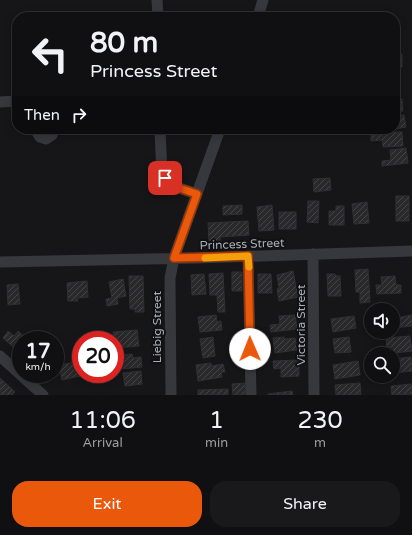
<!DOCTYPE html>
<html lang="en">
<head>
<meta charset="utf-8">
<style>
	body { margin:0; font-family:"Varela Round",sans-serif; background:#19191b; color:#f1f3f6; height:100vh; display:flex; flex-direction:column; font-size:15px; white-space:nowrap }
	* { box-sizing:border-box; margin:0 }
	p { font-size:13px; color:#9c9d9f }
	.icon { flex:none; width:22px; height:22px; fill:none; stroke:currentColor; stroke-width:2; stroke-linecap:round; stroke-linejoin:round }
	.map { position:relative; height:395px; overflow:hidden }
	.drawer { display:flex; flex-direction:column; background:#101012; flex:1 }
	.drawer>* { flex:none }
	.top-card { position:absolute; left:12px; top:12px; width:388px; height:122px; border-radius:16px; box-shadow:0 2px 10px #0003,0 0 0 1px #303032; background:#101012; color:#f1f3f6; overflow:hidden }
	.tools { position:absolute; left:364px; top:303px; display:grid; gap:8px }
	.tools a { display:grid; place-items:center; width:36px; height:36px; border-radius:50%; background:#101012; box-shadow:0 2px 10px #0003,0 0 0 1px #303032; font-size:20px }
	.speed { position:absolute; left:12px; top:331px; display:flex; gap:8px; font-size:20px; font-weight:700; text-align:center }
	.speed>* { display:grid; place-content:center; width:52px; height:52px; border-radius:50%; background:#101012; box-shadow:0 2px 10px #0003,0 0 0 1px #303032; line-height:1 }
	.speed small { font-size:10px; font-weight:400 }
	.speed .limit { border:6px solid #d22; background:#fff; color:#111 }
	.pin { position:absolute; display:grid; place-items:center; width:34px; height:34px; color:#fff; margin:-17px; border-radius:8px; box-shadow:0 2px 6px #0006 }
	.me { position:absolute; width:44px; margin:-22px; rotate:359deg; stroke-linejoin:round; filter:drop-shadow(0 0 3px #0008) }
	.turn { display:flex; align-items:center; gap:14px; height:84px; padding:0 12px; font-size:18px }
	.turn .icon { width:52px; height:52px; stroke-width:2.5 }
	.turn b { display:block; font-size:28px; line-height:34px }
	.then { display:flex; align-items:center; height:38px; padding:0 12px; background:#0003; gap:8px; font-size:15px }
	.eta { display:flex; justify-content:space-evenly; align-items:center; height:68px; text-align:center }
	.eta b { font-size:24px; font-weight:600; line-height:28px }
	.action { display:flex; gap:8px; margin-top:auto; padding:8px 12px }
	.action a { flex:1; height:46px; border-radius:16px; background:#ea580c; color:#fff; font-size:16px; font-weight:600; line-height:46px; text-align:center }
	.action a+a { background:#19191b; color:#f1f3f6 }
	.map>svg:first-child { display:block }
	.building { fill:url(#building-hatch); stroke:#303034 }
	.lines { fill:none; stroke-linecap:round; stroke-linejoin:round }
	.minor { stroke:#37383d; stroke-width:11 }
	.route-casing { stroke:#983908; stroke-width:10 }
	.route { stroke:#ea580c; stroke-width:7 }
	.slow { stroke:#f59e0b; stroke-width:7 }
	.labels { text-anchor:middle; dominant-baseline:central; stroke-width:4; stroke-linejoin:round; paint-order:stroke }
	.street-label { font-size:12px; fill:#a8adb8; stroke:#111113 }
</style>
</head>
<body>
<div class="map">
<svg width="412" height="395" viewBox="0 0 412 395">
	<defs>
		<pattern id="building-hatch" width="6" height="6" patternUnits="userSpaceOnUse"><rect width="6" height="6" fill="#29292c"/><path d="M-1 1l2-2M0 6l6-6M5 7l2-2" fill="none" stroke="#454548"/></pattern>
	</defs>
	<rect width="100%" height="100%" fill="#161618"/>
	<path class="building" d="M395,54H402V67H395Z
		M395,99H402L403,111L395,112Z
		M404,115L406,127L395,129V116Z
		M402,132L403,146L383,147L382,140L371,141V133Z
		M406,148L408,163L382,166V161L391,160L390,150Z
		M330,178L331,190L314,192L313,179Z
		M396,196H409V221H396Z
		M308,201H319L318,223L307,222Z
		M367,202L369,223L354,224L352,204Z
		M242,205V214L223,215V206Z
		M272,205L274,230L259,231L257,207Z
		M336,206H344V225H329V211H336Z
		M279,212H296V229H279Z
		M248,221L249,235L220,237V241H209L208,223Z
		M368,269L370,302L360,303V292H356L355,270Z
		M293,271L298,297L279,301L277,289L279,288L277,275Z
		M232,272H242V291H232Z
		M223,273L225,312H218L217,295H210L209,274Z
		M204,274L206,294L192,295L191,275Z
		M258,274H271L272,293H258Z
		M327,274H335L336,276H340L341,296H328Z
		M129,276H143L144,312H135V309H130Z
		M395,276L396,285H401V293L377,294L376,285H382L381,277Z
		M123,279L126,296L117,298L118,304L107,306L106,299L112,298L109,282Z
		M87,281L88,297L77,298L78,301H68L67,283Z
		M18,284L20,304L8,305L7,285Z
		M393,312H394L395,318L412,315V326L393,328Z
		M216,315L217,322L221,321L222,330L200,332L198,317Z
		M295,315L297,329L271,332L270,325L280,324L279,316Z
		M354,316L356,328L333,332L331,319Z
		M137,330L139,346L115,348V340H105L114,338L113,332Z
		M8,331L14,336L18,331L28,340H21V354L3,338Z
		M410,336L412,351L394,353L393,347L387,348L386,338Z
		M213,337L215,356L203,358L200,339Z
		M284,337V339L295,338L297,350L275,353L273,338Z
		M349,337L351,352L335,353L333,339Z
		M132,354L133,358L141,357L142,367L121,369L119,355Z
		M411,357L412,371L393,373V359Z
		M299,360V376L281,377V368L274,369L273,361Z
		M81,361L80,376L62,380L59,365Z
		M358,361L360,375L335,379L333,365Z
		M211,363V366L223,364L225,372H221L222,377L198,381L196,365Z
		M141,371L142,384L125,386L123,373Z
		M0,378L15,392L12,395H0Z
		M245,383V395H233L232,384Z
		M360,383L361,395H336L335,385Z
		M412,384V394L392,395L391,386Z
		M228,389V395H198V390Z
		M292,391L293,395H268V394Z"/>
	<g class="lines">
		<path class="minor" d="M157,0L158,17
			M258,17L263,0
			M0,102L17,101
			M35,129L40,137L46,139L52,135L54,129
			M160,129L162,175L173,186L197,194
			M313,254L314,395
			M248,256L251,395
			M0,262L197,258L412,251
			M0,356L43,395
			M171,395L170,278L174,258L220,129"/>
	</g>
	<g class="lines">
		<g class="route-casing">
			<path id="route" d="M165,178L173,186L197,194L174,258L248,256L250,349"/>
		</g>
		<use href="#route" class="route"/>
		<path class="slow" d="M205,258L248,256L249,267"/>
	</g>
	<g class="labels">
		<g class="street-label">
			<text transform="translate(242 244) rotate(-2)">Princess Street</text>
			<text transform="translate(301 325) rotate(-90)">Victoria Street</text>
			<text transform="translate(157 327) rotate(-90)">Liebig Street</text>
		</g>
	</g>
</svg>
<div class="tools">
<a><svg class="icon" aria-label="sound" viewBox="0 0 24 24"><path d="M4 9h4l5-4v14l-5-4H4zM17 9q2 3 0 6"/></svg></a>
<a><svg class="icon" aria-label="search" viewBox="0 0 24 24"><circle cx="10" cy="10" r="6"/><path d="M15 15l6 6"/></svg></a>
</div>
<div class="speed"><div>17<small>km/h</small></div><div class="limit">20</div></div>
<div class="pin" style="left:165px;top:178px;background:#d93025"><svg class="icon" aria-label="arrive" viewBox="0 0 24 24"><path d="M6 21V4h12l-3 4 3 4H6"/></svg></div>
<svg class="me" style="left:250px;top:349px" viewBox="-20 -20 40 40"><circle r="19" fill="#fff"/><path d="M0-13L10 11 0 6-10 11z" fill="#ea580c"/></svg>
<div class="top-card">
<div class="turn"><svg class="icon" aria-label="left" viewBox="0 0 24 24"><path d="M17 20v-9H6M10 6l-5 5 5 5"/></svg><div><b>80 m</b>Princess Street</div></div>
<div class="then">Then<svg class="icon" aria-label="right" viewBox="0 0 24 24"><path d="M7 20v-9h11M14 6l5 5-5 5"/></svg></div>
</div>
</div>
<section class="drawer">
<div class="eta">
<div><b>11:06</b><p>Arrival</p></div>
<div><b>1</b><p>min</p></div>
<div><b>230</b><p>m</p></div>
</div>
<div class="action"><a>Exit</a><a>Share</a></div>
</section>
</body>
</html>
